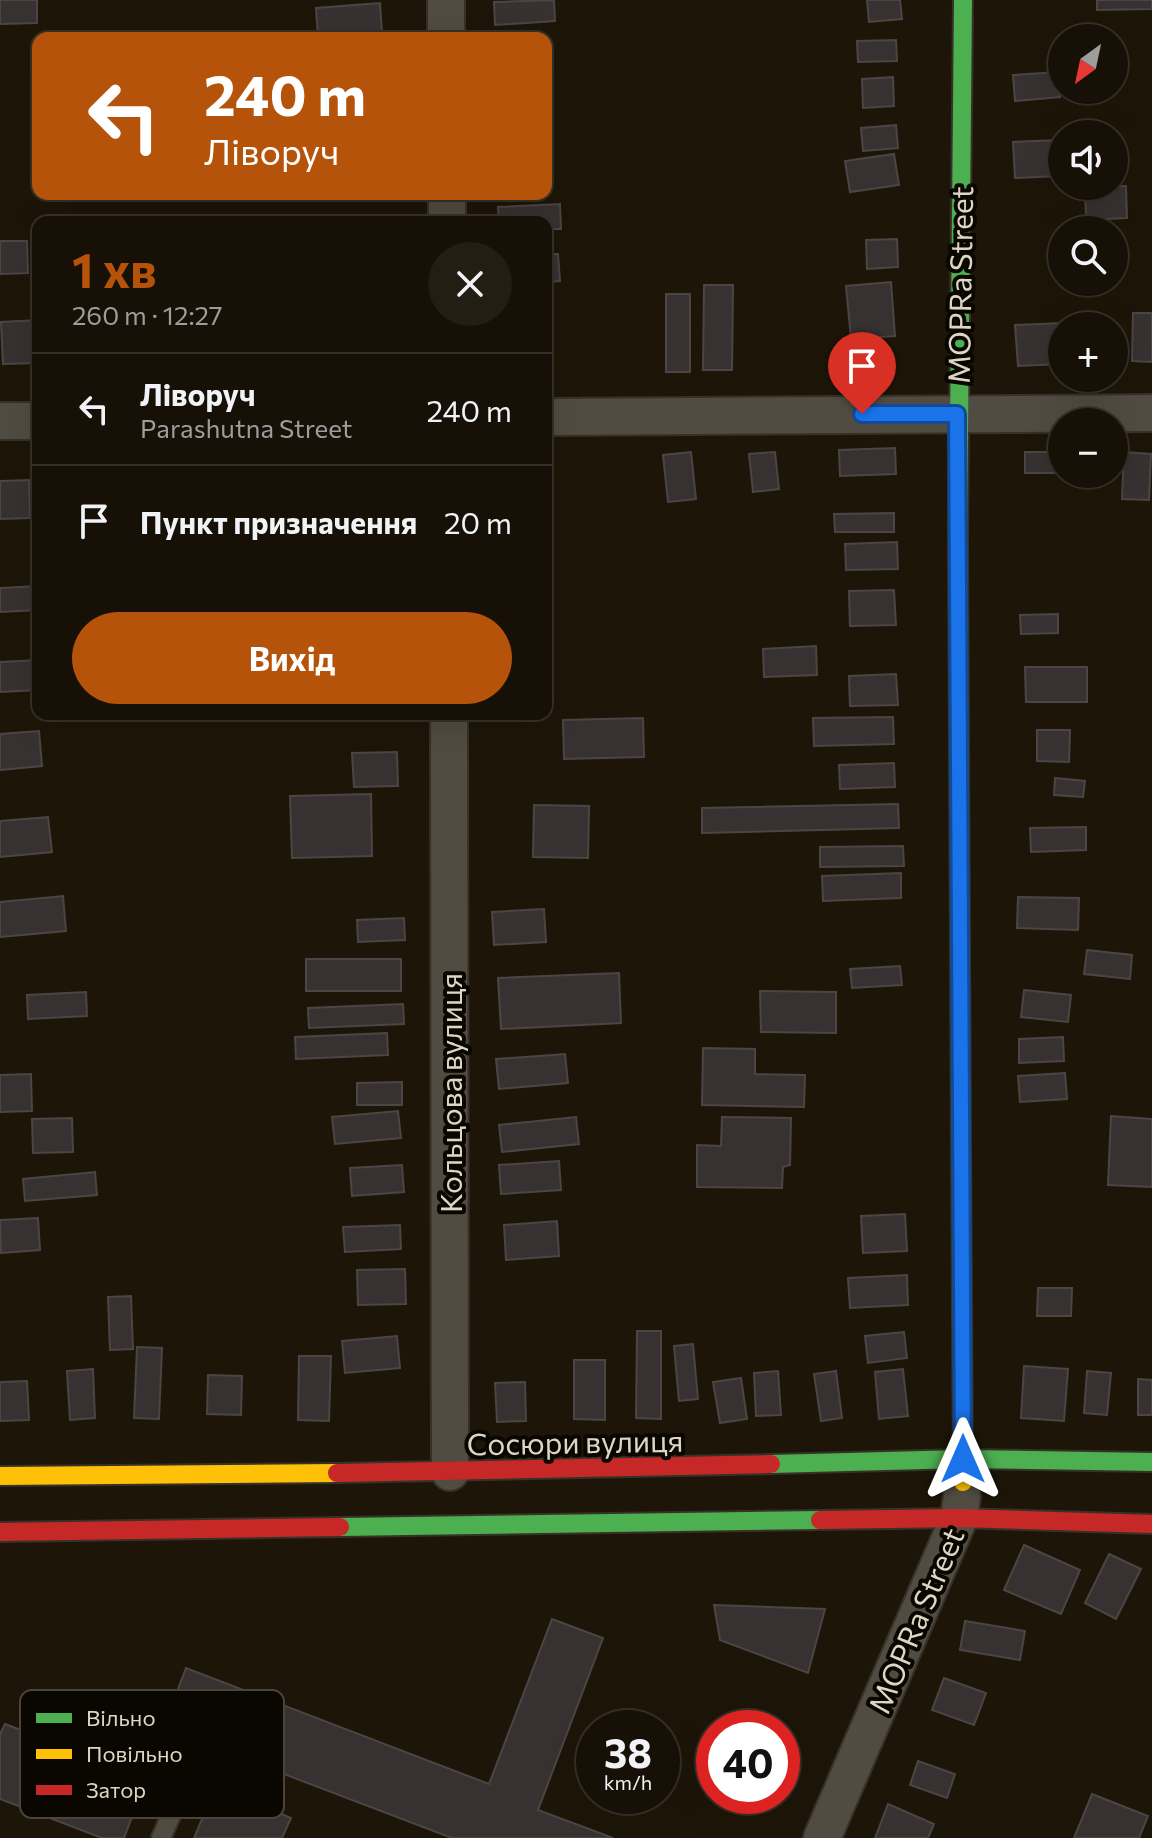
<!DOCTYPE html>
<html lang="uk">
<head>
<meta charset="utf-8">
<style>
	body { margin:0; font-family:Commissioner,sans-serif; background:#231e14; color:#f1f3f6; height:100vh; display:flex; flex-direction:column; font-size:30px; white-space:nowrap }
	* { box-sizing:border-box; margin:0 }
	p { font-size:26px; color:#9e9d9b }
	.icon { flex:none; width:44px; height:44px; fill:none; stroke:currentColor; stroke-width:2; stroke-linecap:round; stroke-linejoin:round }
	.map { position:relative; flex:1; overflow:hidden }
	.details { position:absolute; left:32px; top:216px; width:520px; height:504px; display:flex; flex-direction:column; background:#161006; border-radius:16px; box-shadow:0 8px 32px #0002,0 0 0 2px #353028 }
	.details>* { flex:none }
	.top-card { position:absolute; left:32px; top:32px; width:520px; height:168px; border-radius:16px; box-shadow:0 8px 32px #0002,0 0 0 2px #353028; background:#b45309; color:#fff; overflow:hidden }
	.needle { width:52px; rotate:213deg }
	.controls { position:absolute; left:1048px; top:24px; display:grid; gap:16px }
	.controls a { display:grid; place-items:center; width:80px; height:80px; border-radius:50%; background:#161006; box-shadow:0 8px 32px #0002,0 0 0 2px #353028; font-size:40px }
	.speed { position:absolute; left:576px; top:1710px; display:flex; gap:16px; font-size:40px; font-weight:700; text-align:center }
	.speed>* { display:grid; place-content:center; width:104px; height:104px; border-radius:50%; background:#161006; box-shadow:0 8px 32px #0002,0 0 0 2px #353028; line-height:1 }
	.speed small { font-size:20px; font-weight:400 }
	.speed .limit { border:12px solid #d22; background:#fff; color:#111 }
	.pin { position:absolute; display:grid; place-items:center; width:68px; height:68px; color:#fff; margin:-82px -34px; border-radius:50% 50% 50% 0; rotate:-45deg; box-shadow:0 0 8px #0007 }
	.pin .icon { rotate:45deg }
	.me { position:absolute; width:88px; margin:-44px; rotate:0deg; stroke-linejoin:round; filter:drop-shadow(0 0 6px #0008) }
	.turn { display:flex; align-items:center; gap:28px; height:168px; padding:0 40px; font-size:36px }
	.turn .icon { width:104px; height:104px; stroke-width:2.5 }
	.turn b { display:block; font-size:56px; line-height:68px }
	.round { display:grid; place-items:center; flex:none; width:84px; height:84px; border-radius:42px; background:#231e14 }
	.overview { display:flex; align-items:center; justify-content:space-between; height:136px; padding:0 40px }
	h1 { font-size:48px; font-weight:700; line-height:60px; color:#b45309 }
	.button { display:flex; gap:16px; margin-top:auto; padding:16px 40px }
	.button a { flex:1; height:92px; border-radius:48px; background:#b45309; color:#fff; font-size:32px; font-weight:700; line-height:92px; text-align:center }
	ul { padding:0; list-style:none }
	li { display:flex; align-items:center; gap:24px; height:112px; padding:0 40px; border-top:2px solid #353028 }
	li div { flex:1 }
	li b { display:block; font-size:30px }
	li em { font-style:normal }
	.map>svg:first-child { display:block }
	.building { fill:#373231; stroke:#4b4544; stroke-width:2 }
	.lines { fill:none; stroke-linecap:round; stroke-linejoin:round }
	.lane-casing { stroke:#373128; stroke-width:22 }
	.street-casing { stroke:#373128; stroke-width:40 }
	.fast-casing { stroke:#373128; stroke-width:22 }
	.slow-casing { stroke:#373128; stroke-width:22 }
	.jam-casing { stroke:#373128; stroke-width:22 }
	.lane { stroke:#514c41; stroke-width:18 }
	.street { stroke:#514c41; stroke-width:36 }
	.fast { stroke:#4caf50; stroke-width:18 }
	.slow { stroke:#ffc107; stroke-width:18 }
	.jam { stroke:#c62828; stroke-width:18 }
	.route-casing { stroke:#114b97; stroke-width:20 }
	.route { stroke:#1a73e8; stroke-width:14 }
	.labels { text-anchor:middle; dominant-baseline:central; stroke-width:8; stroke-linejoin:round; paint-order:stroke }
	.street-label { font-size:30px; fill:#ded6c5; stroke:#0a0600 }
	.key { fill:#0a0600; stroke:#4a443b; stroke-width:2 }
	.key-label { font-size:22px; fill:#ded6c5 }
</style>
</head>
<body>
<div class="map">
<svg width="1152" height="1838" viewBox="0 0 1152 1838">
	<rect width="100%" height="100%" fill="#1d1608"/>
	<path class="building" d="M0,0H37V23L0,24Z
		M554,0L555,21L495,25L494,2Z
		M867,0H900L902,19L869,22Z
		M1097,0H1152V9L1097,10Z
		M380,3L382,33L318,38L316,8Z
		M896,40L897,61L858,62L857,41Z
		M1058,72L1060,97L1015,101L1013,75Z
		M893,77L894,106L863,108L862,79Z
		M896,125L898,148L863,151L861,128Z
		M1058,140L1059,176L1015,178L1013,142Z
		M894,154L899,185L850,192L845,161Z
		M546,157H550L551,192H546Z
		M1126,186L1127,218L1086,220L1085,187Z
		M354,194H399L400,197L355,200Z
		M560,204L561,229H546V222H499L498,207Z
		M897,239L898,267L867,269L866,240Z
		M0,241H27L28,273L0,274Z
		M546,254H558L560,281L546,282Z
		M891,282L895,336L851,339L846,286Z
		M704,285H733L732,370H703Z
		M666,294H690V372H666Z
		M1133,313H1152V362L1132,361Z
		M38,320V363L3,364L1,322Z
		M1062,323V364L1018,366L1015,325Z
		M895,448L896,474L840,476L839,450Z
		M691,452L696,499L668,502L663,455Z
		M775,452L779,489L753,492L749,454Z
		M1025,452H1060L1061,473H1025Z
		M1124,452L1151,454L1149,500L1122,499Z
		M29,480L30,518L0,519V481Z
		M894,513V532H835L834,514Z
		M897,542L898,569L846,570L845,544Z
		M38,586V610L0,612V588Z
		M894,590L896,625L850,626L849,591Z
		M1058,614V633L1021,634L1020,615Z
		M816,646L817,675L764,677L763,649Z
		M38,660V690L0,692V662Z
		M1025,667H1087V702H1026Z
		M896,674L898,705L850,706L849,676Z
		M369,714H406V716L369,719Z
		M893,717L894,744L814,746L813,718Z
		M643,718L644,757L564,759L563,720Z
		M1037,730H1070L1069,762L1037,761Z
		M39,731L42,766L0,770V734Z
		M397,752L398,786L354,787L352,753Z
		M894,763L895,787L840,789L839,765Z
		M1055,778L1085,781L1083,797L1054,795Z
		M371,794L372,856L292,858L290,796Z
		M898,804L899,828L702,833V808Z
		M534,805L589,806L588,858L533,857Z
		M48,817L52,852L0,857V821Z
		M1086,827V850L1031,852L1030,828Z
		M903,846L904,866L820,867V847Z
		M901,873V898L823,901L822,876Z
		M63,896L66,931L0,937V902Z
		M1018,897L1079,898L1078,930L1017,928Z
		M544,909L546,942L494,945L492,912Z
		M404,918L405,940L358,942L357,920Z
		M1087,950L1132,955L1130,979L1084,974Z
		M306,959H401V991H306Z
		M900,966L902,985L852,988L850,969Z
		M619,973L621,1023L501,1029L498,978Z
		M1024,990L1071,995L1068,1022L1021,1017Z
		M760,991L836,992V1033L761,1032Z
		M86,992L87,1016L28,1019L27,995Z
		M403,1004L404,1024L309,1028L308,1008Z
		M387,1033L388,1055L296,1059L295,1037Z
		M1063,1037L1064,1061L1019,1063V1039Z
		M703,1048L755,1049V1074L805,1075L804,1107L702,1105Z
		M565,1054L568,1083L499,1089L496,1059Z
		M1065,1073L1067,1099L1020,1102L1018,1076Z
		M31,1074L32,1111L0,1112V1075Z
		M402,1082V1105H357V1083Z
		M398,1111L401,1138L335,1144L332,1117Z
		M1111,1116L1152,1119V1187L1108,1185Z
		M576,1117L579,1144L502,1152L499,1125Z
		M722,1117L791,1118L790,1165L783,1167L782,1188L697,1187V1145L721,1146Z
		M72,1118L73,1152L33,1153L32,1119Z
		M559,1161L561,1190L501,1194L499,1165Z
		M402,1165L404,1192L352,1196L350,1168Z
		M95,1172L97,1195L25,1201L23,1179Z
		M905,1214L907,1251L863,1253L861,1216Z
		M38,1218L40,1250L1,1253L0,1220Z
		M557,1221L559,1256L506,1260L504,1225Z
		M400,1225L401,1249L345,1252L343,1227Z
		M405,1269L406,1304L358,1305L357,1270Z
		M907,1275L908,1305L850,1308L848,1278Z
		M1038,1288H1072L1071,1316H1037Z
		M131,1296L133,1349L110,1350L108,1297Z
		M637,1331H661V1419L636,1418Z
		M904,1332L907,1358L868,1363L865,1336Z
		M397,1336L400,1368L345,1373L342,1341Z
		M693,1344L698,1399L679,1401L674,1346Z
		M137,1347L162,1348L159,1419L134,1418Z
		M299,1356H331L329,1421L298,1420Z
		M574,1360H605V1420L574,1419Z
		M1024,1366L1068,1369L1064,1421L1021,1418Z
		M93,1369L95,1418L70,1420L67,1371Z
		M903,1369L908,1416L879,1419L875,1372Z
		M778,1371L781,1415L756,1416L754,1373Z
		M836,1371L842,1418L821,1421L814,1374Z
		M1087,1371L1111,1373L1107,1415L1084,1413Z
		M208,1375L242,1376L241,1415L207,1414Z
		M741,1378L747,1419L720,1423L713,1382Z
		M1138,1379L1152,1380V1415H1138Z
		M27,1381L29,1420L0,1421V1382Z
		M525,1382L526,1421L497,1422L495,1383Z
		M1024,1545L1080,1570L1061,1614L1004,1590Z
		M1109,1554L1141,1569L1116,1619L1085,1603Z
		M714,1605L825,1609L808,1673L720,1640Z
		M552,1619L603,1638L538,1810L613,1838H452L163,1728L186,1668L489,1784Z
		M965,1621L1025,1631L1020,1660L960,1650Z
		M944,1678L986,1693L974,1725L932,1710Z
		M5,1724L125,1770L134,1744L156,1753L124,1838H102L0,1799V1734Z
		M918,1761L955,1774L947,1798L910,1785Z
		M216,1786L291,1818L282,1838H194Z
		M1092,1794L1148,1816L1139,1838H1074Z
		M888,1804L934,1824L928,1838H875Z"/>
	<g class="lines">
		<g class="lane-casing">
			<path id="lane" d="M161,1838L187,1779"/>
		</g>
		<g class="street-casing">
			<path id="street" d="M446,0V38
				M447,194V222
				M546,417L1152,413
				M0,421H38
				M449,714L450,1472
				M822,1838L959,1518L962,1496"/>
		</g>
		<g class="fast-casing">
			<path id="fast" d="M958,540L963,0
				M771,1464L963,1459L1152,1462
				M340,1527L820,1520"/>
		</g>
		<g class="slow-casing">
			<path id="slow" d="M961,1153L963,1482
				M0,1476L337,1473"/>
		</g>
		<g class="jam-casing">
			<path id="jam" d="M958,540L961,1153
				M337,1473L771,1464
				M820,1520L959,1518L1152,1524
				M0,1532L340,1527"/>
		</g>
		<use href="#lane" class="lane"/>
		<use href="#street" class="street"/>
		<use href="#fast" class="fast"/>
		<use href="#slow" class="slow"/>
		<use href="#jam" class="jam"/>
	</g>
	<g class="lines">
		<g class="route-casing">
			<path id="route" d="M862,414H957L963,1459"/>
		</g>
		<use href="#route" class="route"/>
	</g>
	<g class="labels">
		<g class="street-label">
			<text transform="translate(959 285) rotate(-89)">MOPRa Street</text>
			<text transform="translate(449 1093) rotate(-90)">Кольцова вулиця</text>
			<text transform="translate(575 1441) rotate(-1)">Сосюри вулиця</text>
			<text transform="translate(915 1620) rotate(-67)">MOPRa Street</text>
		</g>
	</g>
	<rect x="20" y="1690" width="264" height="128" rx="12" class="key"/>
	<rect x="36" y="1713" width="36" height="10" fill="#4caf50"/>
	<rect x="36" y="1749" width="36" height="10" fill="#ffc107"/>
	<rect x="36" y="1785" width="36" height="10" fill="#c62828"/>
	<g class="key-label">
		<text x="86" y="1726">Вільно</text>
		<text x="86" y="1762">Повільно</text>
		<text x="86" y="1798">Затор</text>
	</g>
</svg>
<div class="controls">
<a><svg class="needle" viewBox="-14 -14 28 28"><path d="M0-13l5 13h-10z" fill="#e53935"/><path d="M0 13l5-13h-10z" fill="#9e9d9b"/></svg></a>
<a><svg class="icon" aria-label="sound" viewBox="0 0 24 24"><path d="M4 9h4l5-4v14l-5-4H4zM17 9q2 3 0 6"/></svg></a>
<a><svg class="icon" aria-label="search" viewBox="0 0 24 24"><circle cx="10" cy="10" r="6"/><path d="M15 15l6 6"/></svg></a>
<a>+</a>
<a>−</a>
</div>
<div class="speed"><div>38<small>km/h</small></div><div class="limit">40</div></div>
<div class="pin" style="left:862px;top:414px;background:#d93025"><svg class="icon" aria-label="arrive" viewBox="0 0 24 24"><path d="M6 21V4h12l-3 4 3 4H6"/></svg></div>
<svg class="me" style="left:963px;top:1459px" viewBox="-20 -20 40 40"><path d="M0-17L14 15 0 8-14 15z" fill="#1a73e8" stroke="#fff" stroke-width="4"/></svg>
<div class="top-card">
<div class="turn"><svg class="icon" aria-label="left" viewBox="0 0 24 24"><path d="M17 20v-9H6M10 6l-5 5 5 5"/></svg><div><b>240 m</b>Ліворуч</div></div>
</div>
<section class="details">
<div class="overview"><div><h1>1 хв</h1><p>260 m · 12:27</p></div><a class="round"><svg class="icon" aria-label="close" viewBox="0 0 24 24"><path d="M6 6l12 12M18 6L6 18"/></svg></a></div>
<ul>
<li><svg class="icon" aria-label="left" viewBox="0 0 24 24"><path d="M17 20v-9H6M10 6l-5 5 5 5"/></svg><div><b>Ліворуч</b><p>Parashutna Street</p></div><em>240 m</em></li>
<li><svg class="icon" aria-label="arrive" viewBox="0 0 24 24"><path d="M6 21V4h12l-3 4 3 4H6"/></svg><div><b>Пункт призначення</b></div><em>20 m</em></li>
</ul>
<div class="button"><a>Вихід</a></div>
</section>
</div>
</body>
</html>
